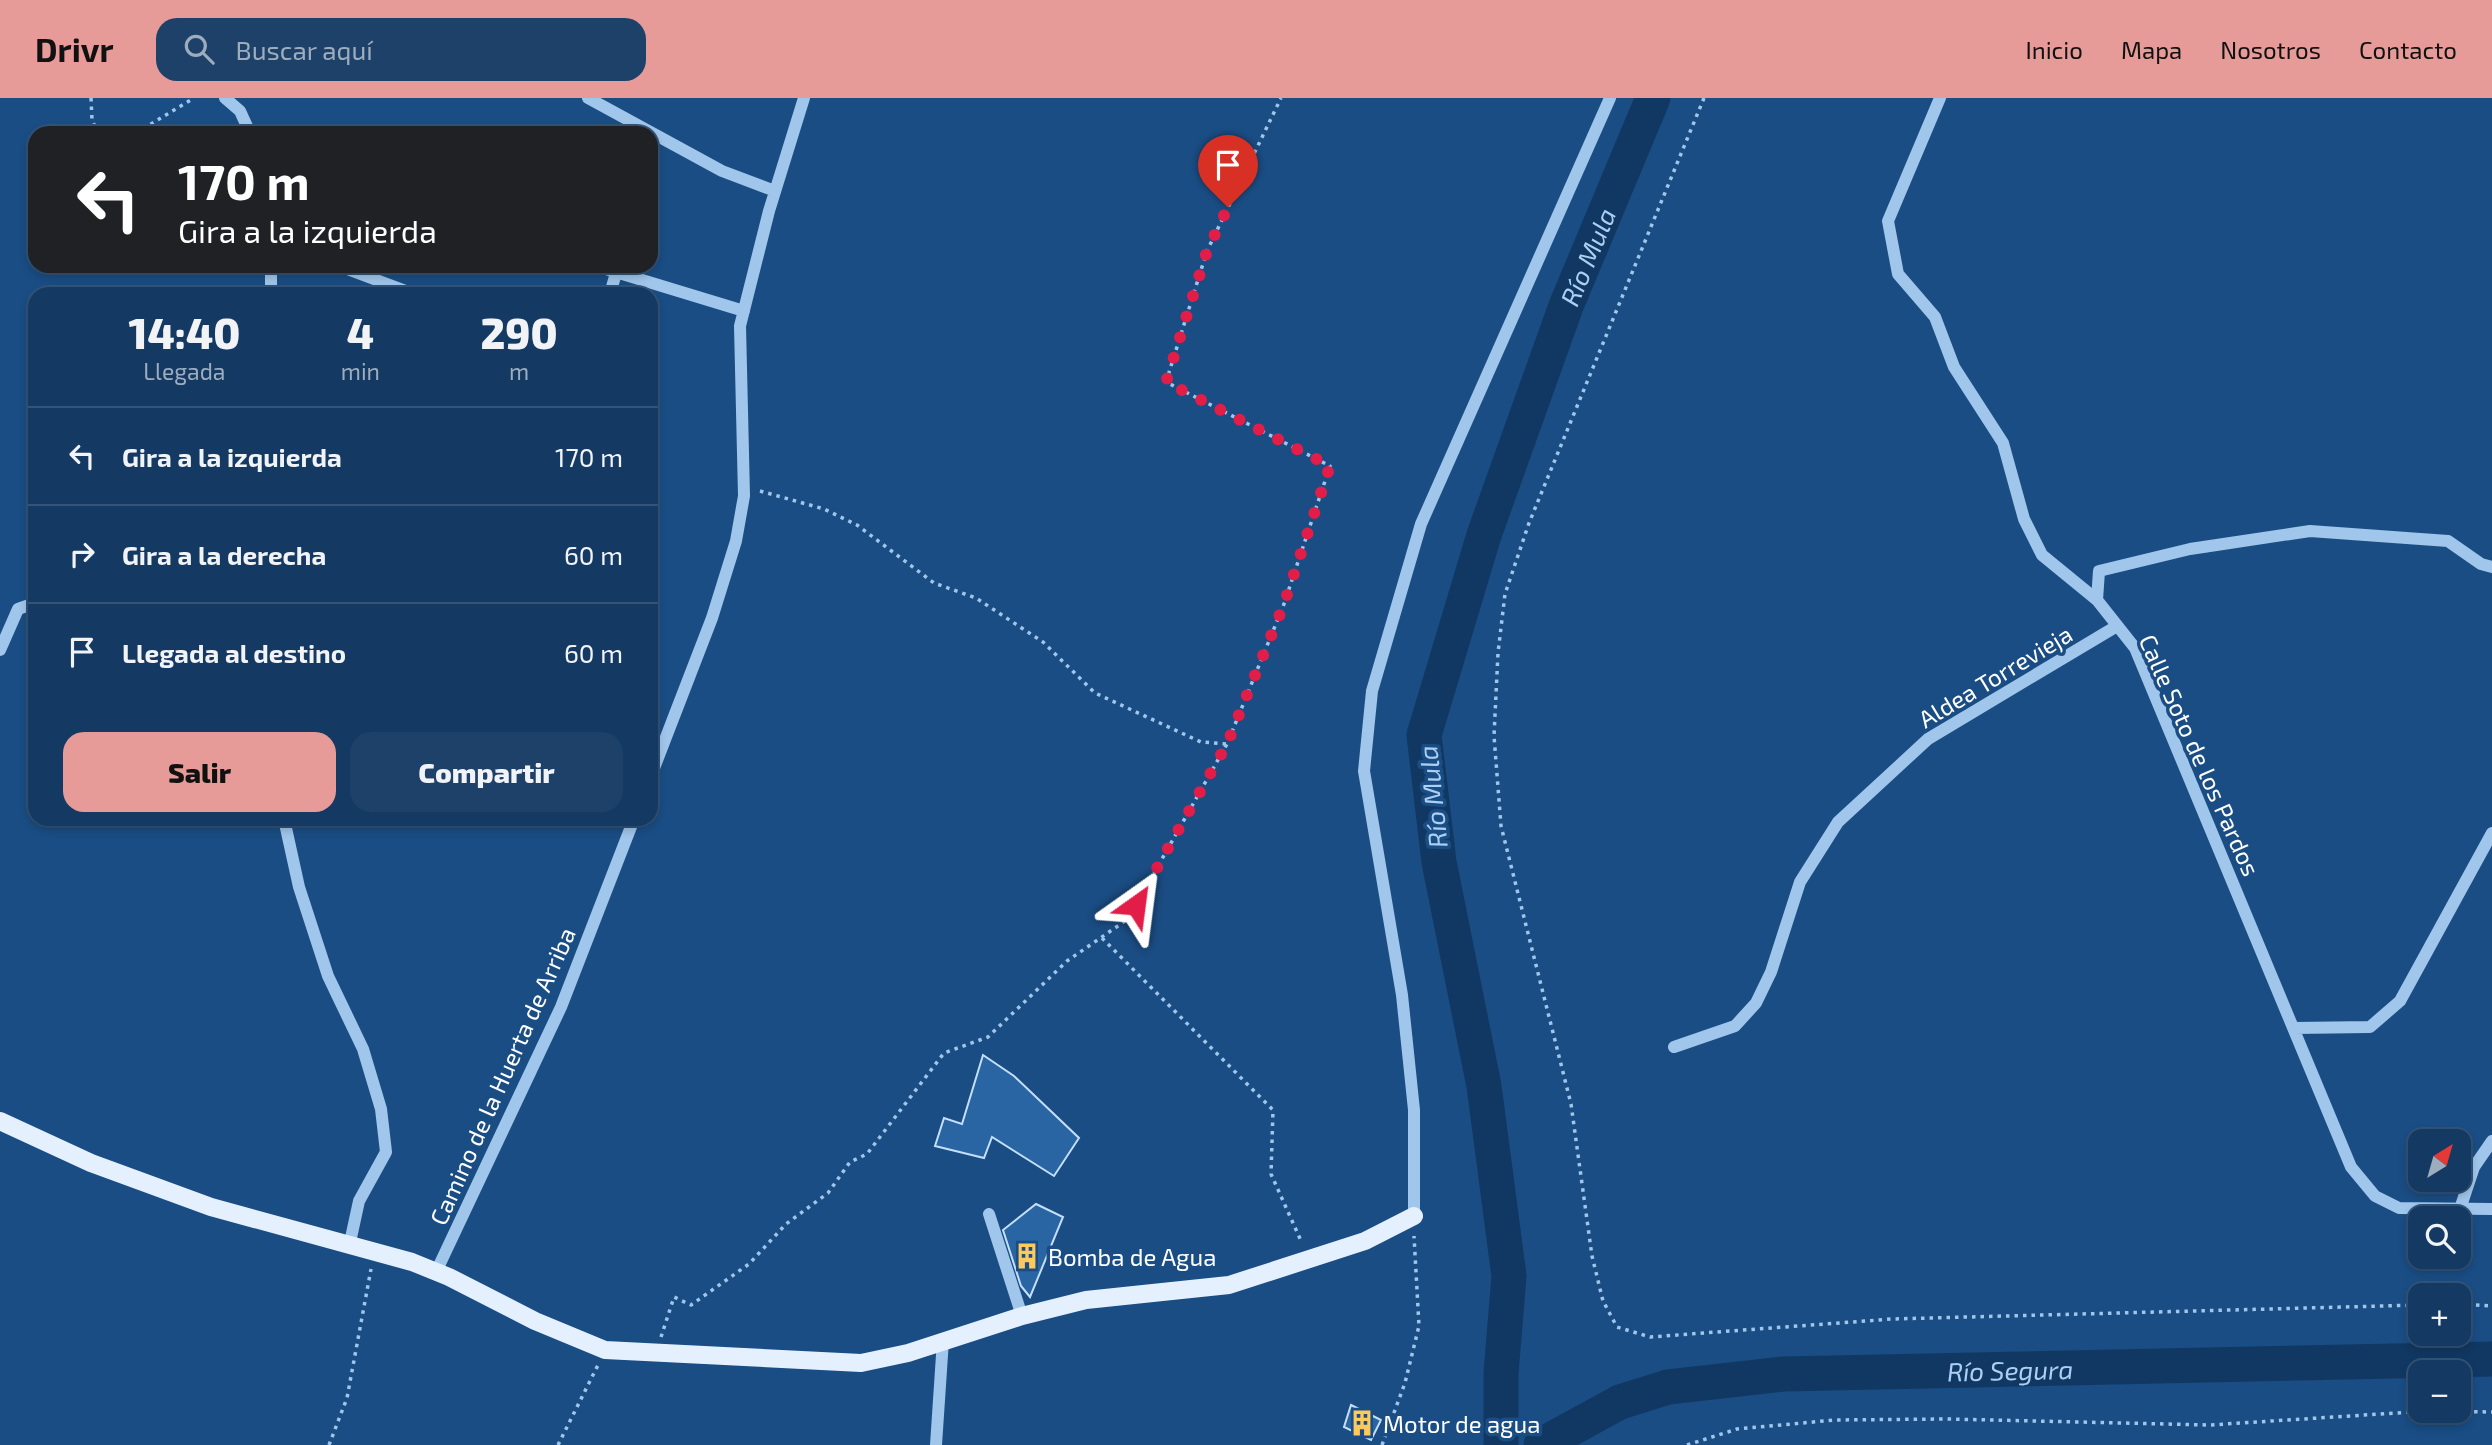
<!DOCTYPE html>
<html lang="es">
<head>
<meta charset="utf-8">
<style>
	body { margin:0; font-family:"Exo 2",sans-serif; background:#1d4169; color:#f1f3f6; height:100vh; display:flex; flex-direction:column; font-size:26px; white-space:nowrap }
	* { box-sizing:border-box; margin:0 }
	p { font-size:23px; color:#9dadbe }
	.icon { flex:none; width:38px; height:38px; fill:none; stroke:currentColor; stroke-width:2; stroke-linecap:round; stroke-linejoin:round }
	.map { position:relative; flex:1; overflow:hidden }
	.drawer { position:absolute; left:28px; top:189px; width:630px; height:539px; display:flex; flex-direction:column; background:#143a63; border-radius:21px; box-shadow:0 4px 10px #0003,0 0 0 2px #335478 }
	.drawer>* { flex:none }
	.hud { position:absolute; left:28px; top:28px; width:630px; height:147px; border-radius:21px; box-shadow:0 4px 10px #0003,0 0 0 2px #335478; background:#202124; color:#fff; overflow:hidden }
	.needle { width:46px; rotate:37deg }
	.buttons { position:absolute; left:2408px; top:1031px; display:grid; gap:14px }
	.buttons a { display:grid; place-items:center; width:63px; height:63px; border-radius:14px; background:#143a63; box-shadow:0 4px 10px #0003,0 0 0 2px #335478; font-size:35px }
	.pin { position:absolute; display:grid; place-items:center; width:60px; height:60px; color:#fff; margin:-72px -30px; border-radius:50% 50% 50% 0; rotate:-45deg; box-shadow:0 0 7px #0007 }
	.pin .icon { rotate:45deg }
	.me { position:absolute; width:77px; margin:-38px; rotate:31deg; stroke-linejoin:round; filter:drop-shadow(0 0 5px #0008) }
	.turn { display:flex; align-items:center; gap:24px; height:147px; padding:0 35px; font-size:32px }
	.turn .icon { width:91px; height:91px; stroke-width:2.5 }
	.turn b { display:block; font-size:49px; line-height:60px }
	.eta { display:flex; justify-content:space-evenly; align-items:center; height:119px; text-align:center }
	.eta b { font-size:42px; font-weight:800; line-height:49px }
	.button { display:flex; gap:14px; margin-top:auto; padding:14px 35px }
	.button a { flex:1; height:80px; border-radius:21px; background:#e69b98; color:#111; font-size:28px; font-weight:800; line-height:80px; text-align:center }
	.button a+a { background:#1d4169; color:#f1f3f6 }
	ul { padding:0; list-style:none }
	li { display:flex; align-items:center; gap:21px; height:98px; padding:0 35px; border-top:2px solid #335478 }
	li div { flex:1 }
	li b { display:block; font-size:26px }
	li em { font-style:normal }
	header { display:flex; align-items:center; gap:42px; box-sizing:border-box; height:98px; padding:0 35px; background:#e69b98; color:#111 }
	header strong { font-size:33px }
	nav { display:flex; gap:38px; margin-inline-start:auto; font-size:24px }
	.search { width:490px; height:63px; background:#1d4169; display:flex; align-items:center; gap:18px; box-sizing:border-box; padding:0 24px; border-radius:21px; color:#9dadbe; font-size:26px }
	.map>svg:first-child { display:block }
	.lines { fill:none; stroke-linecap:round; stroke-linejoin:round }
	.river { stroke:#113862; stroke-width:35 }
	.building { fill:#2965a3; stroke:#c5dff8; stroke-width:2 }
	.path { stroke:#a0c6eb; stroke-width:3.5; stroke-dasharray:3.5 5; stroke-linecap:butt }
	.minor { stroke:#a0c6eb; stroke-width:12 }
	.major { stroke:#e5f0ff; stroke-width:18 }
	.route { stroke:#e11d48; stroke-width:12; stroke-dasharray:0 21.6 }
	.labels { text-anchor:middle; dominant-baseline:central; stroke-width:7; stroke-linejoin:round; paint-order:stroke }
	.street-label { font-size:24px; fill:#fff; stroke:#1a4d84 }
	.poi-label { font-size:24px; fill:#fff; stroke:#1a4d84; text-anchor:start }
	.water-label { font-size:26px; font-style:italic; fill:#accff3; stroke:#1a4d84 }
</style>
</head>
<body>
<header>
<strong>Drivr</strong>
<div class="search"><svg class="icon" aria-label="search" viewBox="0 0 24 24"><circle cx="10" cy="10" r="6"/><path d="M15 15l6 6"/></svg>Buscar aquí</div>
<nav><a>Inicio</a><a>Mapa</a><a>Nosotros</a><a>Contacto</a></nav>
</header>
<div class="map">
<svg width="2492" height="1347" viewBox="0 0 2492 1347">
	<rect width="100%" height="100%" fill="#1a4d84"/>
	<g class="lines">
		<g class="river">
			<path id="s1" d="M1501,1347V1275L1509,1178L1484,988L1439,764L1424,637L1484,437L1566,208L1653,0"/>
			<path id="s2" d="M1541,1347L1620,1304L1668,1289L1784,1276L2492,1261"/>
		</g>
	</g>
	<path class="building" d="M983,957L1014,978L1079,1040L1054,1078L992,1039L984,1060L935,1048L944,1020L962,1026Z
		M1036,1106L1063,1119L1030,1199L1021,1188L1003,1132Z
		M1351,1307L1381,1322L1371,1342L1344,1329Z"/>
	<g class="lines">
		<path class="path" d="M91,0L92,22L98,35
			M1704,0L1529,425L1505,496L1498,555L1494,638L1501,728L1571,1006L1592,1158L1603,1203L1617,1229L1650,1239L1892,1221L2420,1207
			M136,35L194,0
			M760,393L824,411L857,427L934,485L976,500L1043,544L1095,595L1201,644L1227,646
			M1102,840L1273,1012L1271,1076L1302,1145
			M2459,1206L2492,1208
			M661,1239L674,1199L691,1207L749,1166L786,1126L828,1095L850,1064L867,1056L944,955L988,939L1067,863L1128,821L1227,646L1284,506L1330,368L1166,284L1207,153L1281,0
			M329,1347L347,1300L371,1171
			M558,1347L598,1267
			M1382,1347L1405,1285L1419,1228L1414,1138
			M1687,1347L1737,1331L1835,1322L1947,1321L2210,1327L2427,1313L2492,1314"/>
		<path class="minor" d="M225,0L240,13L250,35
			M588,0L722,73L775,93
			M1940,0L1888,123L1898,176L1935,219L1954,269L2003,345L2024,421L2042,457L2097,502L2135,550L2351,1069L2375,1098L2399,1110L2492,1111
			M271,168V196
			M339,168L414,196
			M596,168L744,213
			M610,196L616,175
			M2097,502L2099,473L2190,451L2310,433L2448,443L2481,466L2492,469
			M0,552L18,511L35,505
			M651,678L712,520L736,443L744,398L740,228L769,113L804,0
			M284,721L299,789L328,878L363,951L381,1011L386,1054L359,1103L349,1149
			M2294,930L2370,929L2400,903L2492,735
			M1674,949L1735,928L1756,905L1771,874L1800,784L1838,724L1928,641L2117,528
			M2460,1111L2474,1069L2492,1043
			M989,1116L1022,1218
			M1414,1118V1012L1402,897L1364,673L1372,593L1421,426L1610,0
			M436,1174L561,909L634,721
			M936,1347L943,1242"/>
		<path class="major" d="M0,1023L91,1065L211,1109L412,1164L449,1179L535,1223L605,1252L861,1265L908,1255L1022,1218L1086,1202L1229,1187L1365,1143L1414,1118"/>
	</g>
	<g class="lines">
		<path class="route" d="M1136,807L1227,646L1284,506L1330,368L1166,284L1207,153L1228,109"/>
	</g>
	<defs>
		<g id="building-bare" transform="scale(2.1)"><path d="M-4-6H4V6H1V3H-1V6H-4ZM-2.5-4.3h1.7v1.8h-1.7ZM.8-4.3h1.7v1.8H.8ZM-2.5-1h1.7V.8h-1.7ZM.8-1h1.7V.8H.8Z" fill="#fdc85c" stroke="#1a4d84" stroke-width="2.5" paint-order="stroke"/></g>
	</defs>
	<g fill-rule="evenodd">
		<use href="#building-bare" x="1027" y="1158"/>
		<use href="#building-bare" x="1362" y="1325"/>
	</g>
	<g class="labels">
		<g class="street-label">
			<text transform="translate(1995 578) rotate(-31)">Aldea Torrevieja</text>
			<text transform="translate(2200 657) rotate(66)">Calle Soto de los Pardos</text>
			<text transform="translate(502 978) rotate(-66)">Camino de la Huerta de Arriba</text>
		</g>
		<g class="poi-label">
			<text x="1048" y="1158">Bomba de Agua</text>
			<text x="1383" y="1325">Motor de agua</text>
		</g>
		<g class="water-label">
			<text stroke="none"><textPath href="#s1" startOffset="1223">Río Mula</textPath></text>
			<text transform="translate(1432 699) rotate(-96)">Río Mula</text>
			<text stroke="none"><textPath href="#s2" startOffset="483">Río Segura</textPath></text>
		</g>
	</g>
</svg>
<div class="buttons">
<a><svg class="needle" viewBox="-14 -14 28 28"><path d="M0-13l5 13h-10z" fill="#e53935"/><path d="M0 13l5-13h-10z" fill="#9dadbe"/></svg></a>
<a><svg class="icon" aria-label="search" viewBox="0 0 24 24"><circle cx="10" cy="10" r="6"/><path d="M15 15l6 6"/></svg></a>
<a>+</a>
<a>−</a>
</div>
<div class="pin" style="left:1228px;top:109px;background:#d93025"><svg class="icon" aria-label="arrive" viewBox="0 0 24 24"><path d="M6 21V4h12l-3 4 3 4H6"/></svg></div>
<svg class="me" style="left:1136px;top:807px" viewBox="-20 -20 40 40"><path d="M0-17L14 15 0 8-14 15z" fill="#e11d48" stroke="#fff" stroke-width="4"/></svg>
<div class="hud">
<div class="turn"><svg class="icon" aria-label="left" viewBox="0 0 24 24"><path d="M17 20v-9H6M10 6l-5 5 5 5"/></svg><div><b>170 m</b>Gira a la izquierda</div></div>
</div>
<section class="drawer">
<div class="eta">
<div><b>14:40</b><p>Llegada</p></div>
<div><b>4</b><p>min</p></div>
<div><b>290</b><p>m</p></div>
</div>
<ul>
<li><svg class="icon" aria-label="left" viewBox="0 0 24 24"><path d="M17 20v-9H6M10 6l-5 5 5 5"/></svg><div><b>Gira a la izquierda</b></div><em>170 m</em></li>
<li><svg class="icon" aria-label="right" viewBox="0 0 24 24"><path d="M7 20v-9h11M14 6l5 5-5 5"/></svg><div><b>Gira a la derecha</b></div><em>60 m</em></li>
<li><svg class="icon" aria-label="arrive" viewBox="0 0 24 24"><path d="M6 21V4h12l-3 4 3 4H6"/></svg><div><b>Llegada al destino</b></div><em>60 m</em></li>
</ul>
<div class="button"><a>Salir</a><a>Compartir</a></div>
</section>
</div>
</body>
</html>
